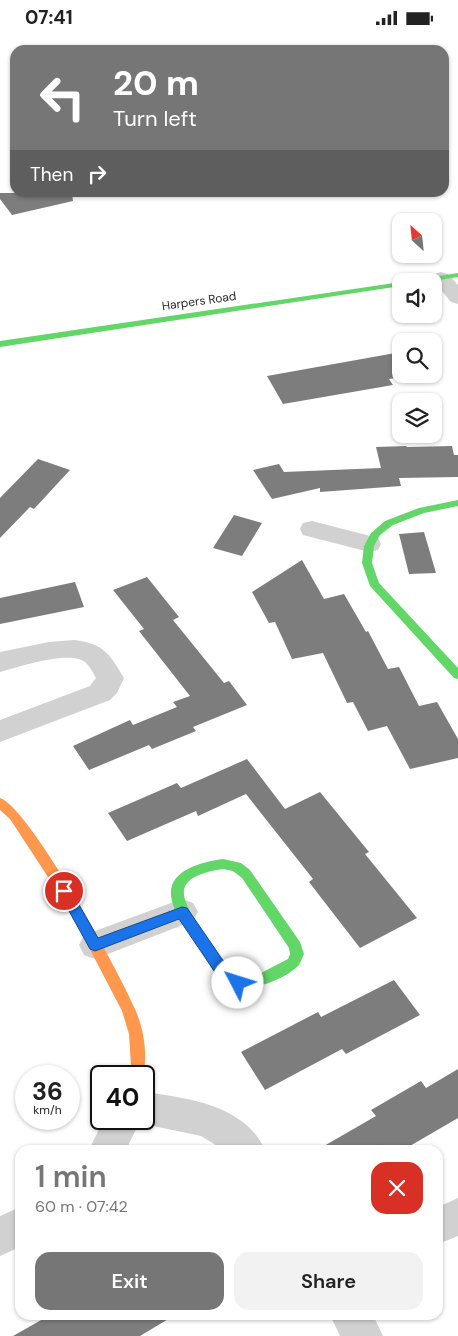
<!DOCTYPE html>
<html lang="en">
<head>
<meta charset="utf-8">
<style>
	body { margin:0; font-family:"DM Sans",sans-serif; background:#f2f2f2; color:#222; height:100vh; display:flex; flex-direction:column; font-size:19px; white-space:nowrap }
	* { box-sizing:border-box; margin:0 }
	p { font-size:16px; color:#767676 }
	.icon { flex:none; width:28px; height:28px; fill:none; stroke:currentColor; stroke-width:2; stroke-linecap:round; stroke-linejoin:round }
	.map { position:relative; flex:1; overflow:hidden }
	.side { position:absolute; left:15px; top:1110px; width:428px; height:175px; display:flex; flex-direction:column; background:#fff; border-radius:15px; box-shadow:0 1px 4px #0004 }
	.side>* { flex:none }
	.hud { position:absolute; left:10px; top:10px; width:439px; height:152px; border-radius:15px; box-shadow:0 1px 4px #0004; background:#767676; color:#fff; overflow:hidden }
	.needle { width:32px; rotate:333deg }
	.fabs { position:absolute; left:392px; top:178px; display:grid; gap:10px }
	.fabs a { display:grid; place-items:center; width:50px; height:50px; border-radius:10px; background:#fff; box-shadow:0 1px 4px #0004; font-size:25px }
	.speed { position:absolute; left:15px; top:1030px; display:flex; gap:10px; font-size:25px; font-weight:700; text-align:center }
	.speed>* { display:grid; place-content:center; width:65px; height:65px; border-radius:50%; background:#fff; box-shadow:0 1px 4px #0004; line-height:1 }
	.speed small { font-size:12px; font-weight:400 }
	.speed .limit { border:2px solid #111; border-radius:8px; background:#fff; color:#111 }
	.pin { position:absolute; display:grid; place-items:center; width:42px; height:42px; color:#fff; margin:-21px; border:2px solid #fff; border-radius:50%; box-shadow:0 1px 5px #0007 }
	.me { position:absolute; width:55px; margin:-28px; rotate:310deg; stroke-linejoin:round; filter:drop-shadow(0 0 4px #0008) }
	.turn { display:flex; align-items:center; gap:18px; height:105px; padding:0 20px; font-size:22px }
	.turn .icon { width:65px; height:65px; stroke-width:2.5 }
	.turn b { display:block; font-size:35px; line-height:42px }
	.then { display:flex; align-items:center; height:48px; padding:0 20px; background:#0003; gap:10px; font-size:19px }
	.round { display:grid; place-items:center; flex:none; width:52px; height:52px; border-radius:15px; background:#f2f2f2 }
	.overview { display:flex; align-items:center; justify-content:space-between; height:85px; padding:0 20px }
	h1 { font-size:30px; font-weight:600; line-height:38px; color:#767676 }
	.primary-button { display:flex; gap:10px; margin-top:auto; padding:10px 20px }
	.primary-button a { flex:1; height:58px; border-radius:15px; background:#767676; color:#fff; font-size:20px; font-weight:600; line-height:58px; text-align:center }
	.primary-button a+a { background:#f2f2f2; color:#222 }
	.status { display:flex; justify-content:space-between; align-items:center; height:35px; padding:0 25px; background:#fff; direction:ltr }
	.status svg { height:14px; fill:currentColor }
	.map>svg:first-child { display:block }
	.building { fill:#7d7d7d }
	.lines { fill:none; stroke-linecap:round; stroke-linejoin:round }
	.street { fill:#d1d1d1; fill-rule:evenodd }
	.fast { fill:#63d668; fill-rule:evenodd }
	.slow { fill:#ff974d; fill-rule:evenodd }
	.route { fill:#1a73e8; stroke:#114b97 }
	.labels { text-anchor:middle; dominant-baseline:central; stroke-width:5; stroke-linejoin:round; paint-order:stroke }
	.far-street-label { font-size:12px; fill:#2c2c2c; stroke:#fff }
</style>
</head>
<body>
<div class="status"><b>07:41</b><svg viewBox="0 0 49 12"><path d="M0 12V9h3v3zM5 12V6h3v6zM10 12V3h3v9zM15 12V0h3v12zM26 1h20v11H26zM47 4h2v5h-2z"/></svg></div>
<div class="map">
<svg width="458" height="1301" viewBox="0 0 458 1301">
	<rect width="100%" height="100%" fill="#fff"/>
	<path class="building" d="M0,158H72L73,166L12,180L0,164Z
		M401,317V339H420L389,344L393,350L283,369L267,341Z
		M406,411L407,412L452,411L454,420H458V442L399,443L401,451L320,457V453L272,464L253,435L279,429L284,437L381,433L376,412Z
		M38,424L70,435L34,474L30,472L0,503V463Z
		M234,480L262,488L242,521L213,513Z
		M424,497L436,538L409,539L399,499Z
		M302,525L324,564L344,559L366,597L368,596L388,634L399,632L419,671L437,667L458,704V723L410,734L387,691L368,696L353,667L347,668L323,618L292,624L275,587L269,588L252,557Z
		M147,542L179,582L173,585L224,648L229,646L247,670L193,692L196,696L152,714L149,710L89,735L73,711L130,685L133,690L177,672L173,667L190,661L139,596L144,594L113,555Z
		M75,547L84,572L0,589V563Z
		M247,724L285,774L320,757L369,817L365,819L417,883L360,913L309,847L313,844L246,759L198,781L196,776L127,806L108,778L177,748L181,753Z
		M394,945L420,980L346,1019L342,1014L265,1055L241,1017L318,977L321,982Z
		M458,1034V1083L403,1115H317L376,1081L371,1075L421,1046L426,1053Z
		M50,1280H175L140,1301H13Z"/>
	<g class="lines">
		<path class="street" d="M441,237L448,239L458,250V269L451,267L431,243L434,239Z
			M312,486L378,503L381,509L378,515L369,517L303,500L300,494L303,488Z
			M74,605C104,609 109,618 124,643L117,658L110,665L0,707V685L90,651L96,643C93,638 90,631 85,627C69,615 19,632 0,637V617L49,607Z
			M182,864L193,868L198,877L193,886L95,924L84,920L79,910L84,900Z
			M144,1057C188,1063 245,1070 265,1115H224L201,1101L139,1088L126,1115H89L104,1084H144Z
			M458,1163V1201L438,1209V1172Z
			M20,1172V1212L0,1221V1181Z
			M330,1280H373L383,1301H340Z"/>
		<path class="fast" d="M458,238V242L434,246H416L420,244Z
			M401,247V251L0,312V306Z
			M458,465V471L424,478L393,490L380,500L374,511L372,528L379,548L458,633V644L454,643L370,551L362,528L364,511L371,498L385,486L419,473Z
			M223,824L241,828L250,835L300,907L304,919C302,923 300,930 297,932C283,945 247,959 230,950C214,943 206,923 197,909C188,896 176,883 172,866C164,836 201,827 223,824ZM223,834L233,836L242,843L289,913L290,919L288,924L257,940L247,942L238,941C223,932 216,916 207,902C183,867 164,843 223,834Z"/>
		<path class="slow" d="M0,763C29,772 121,940 135,974C144,994 148,1020 143,1041H129L131,1031L129,999L122,976L69,874L10,784L0,775Z"/>
	</g>
	<path class="route" d="M64,850L69,852L98,903L182,872L187,873L231,937L243,944L245,948L243,952L238,954L221,946L179,884L95,916L90,914L58,856L60,852Z"/>
	<g class="labels">
		<g class="far-street-label">
			<text transform="translate(199 266) rotate(-8)">Harpers Road</text>
		</g>
	</g>
</svg>
<div class="fabs">
<a><svg class="needle" viewBox="-14 -14 28 28"><path d="M0-13l5 13h-10z" fill="#e53935"/><path d="M0 13l5-13h-10z" fill="#767676"/></svg></a>
<a><svg class="icon" aria-label="sound" viewBox="0 0 24 24"><path d="M4 9h4l5-4v14l-5-4H4zM17 9q2 3 0 6"/></svg></a>
<a><svg class="icon" aria-label="search" viewBox="0 0 24 24"><circle cx="10" cy="10" r="6"/><path d="M15 15l6 6"/></svg></a>
<a><svg class="icon" aria-label="layers" viewBox="0 0 24 24"><path d="M12 4l9 5-9 5-9-5zM3 14l9 5 9-5"/></svg></a>
</div>
<div class="speed"><div>36<small>km/h</small></div><div class="limit">40</div></div>
<div class="pin" style="left:64px;top:856px;background:#d93025"><svg class="icon" aria-label="arrive" viewBox="0 0 24 24"><path d="M6 21V4h12l-3 4 3 4H6"/></svg></div>
<svg class="me" style="left:238px;top:948px" viewBox="-20 -20 40 40"><circle r="19" fill="#fff"/><path d="M0-13L10 11 0 6-10 11z" fill="#1a73e8"/></svg>
<div class="hud">
<div class="turn"><svg class="icon" aria-label="left" viewBox="0 0 24 24"><path d="M17 20v-9H6M10 6l-5 5 5 5"/></svg><div><b>20 m</b>Turn left</div></div>
<div class="then">Then<svg class="icon" aria-label="right" viewBox="0 0 24 24"><path d="M7 20v-9h11M14 6l5 5-5 5"/></svg></div>
</div>
<section class="side">
<div class="overview"><div><h1>1 min</h1><p>60 m · 07:42</p></div><a class="round" style="background:#d93025;color:#fff"><svg class="icon" aria-label="close" viewBox="0 0 24 24"><path d="M6 6l12 12M18 6L6 18"/></svg></a></div>
<div class="primary-button"><a>Exit</a><a>Share</a></div>
</section>
</div>
</body>
</html>
